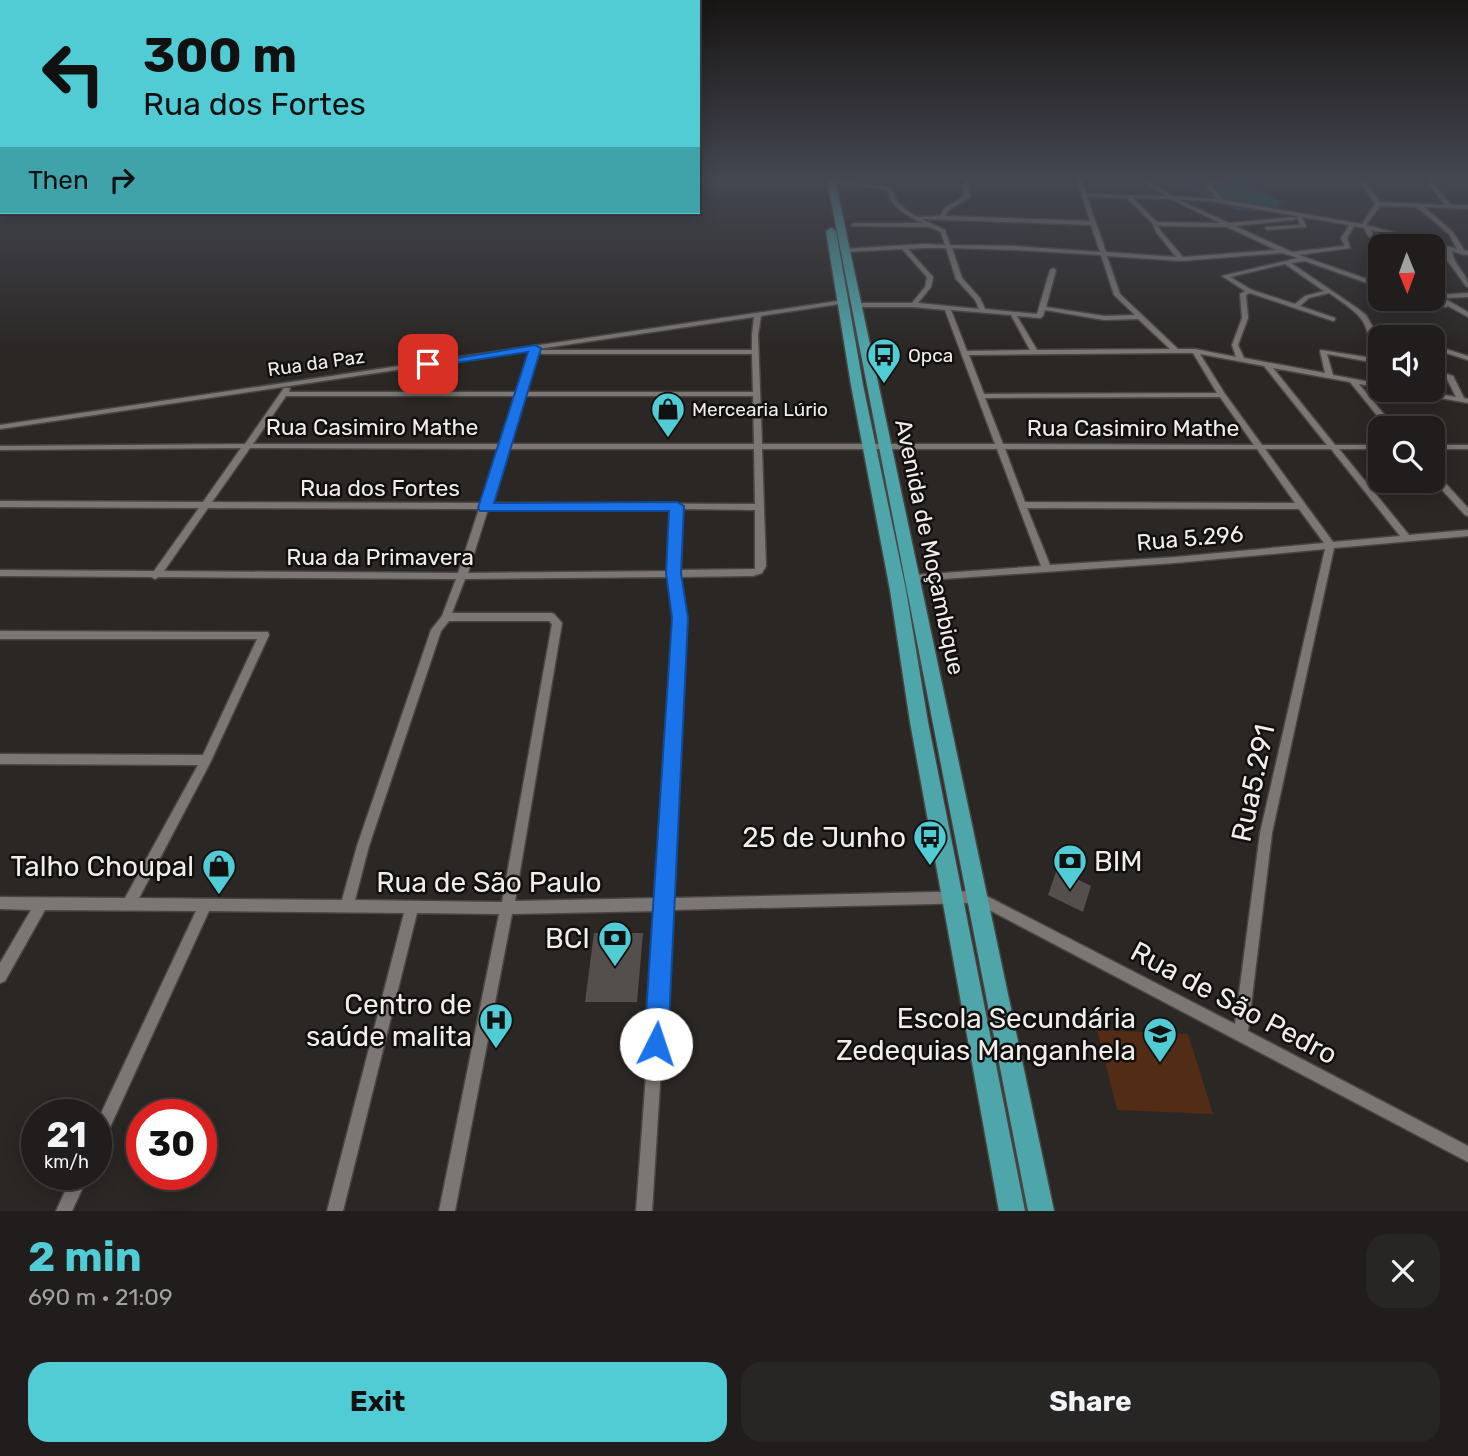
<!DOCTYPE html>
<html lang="en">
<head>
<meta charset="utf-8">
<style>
	body { margin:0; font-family:Rubik,sans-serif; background:#282625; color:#f1f3f6; height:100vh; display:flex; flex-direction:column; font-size:26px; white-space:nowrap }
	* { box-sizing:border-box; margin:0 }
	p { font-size:23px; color:#a2a2a3 }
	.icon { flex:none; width:38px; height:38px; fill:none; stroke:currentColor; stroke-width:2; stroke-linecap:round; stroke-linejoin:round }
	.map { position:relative; height:1211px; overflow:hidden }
	.details { display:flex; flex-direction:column; background:#201d1c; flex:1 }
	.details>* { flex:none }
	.top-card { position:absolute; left:0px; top:0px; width:700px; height:214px; box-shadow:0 4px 18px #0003,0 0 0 2px #3d3b3b; background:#51ccd4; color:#111; overflow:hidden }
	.needle { width:46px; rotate:179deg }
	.controls { position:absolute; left:1368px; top:234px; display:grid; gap:14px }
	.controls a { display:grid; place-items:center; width:77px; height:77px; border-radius:14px; background:#201d1c; box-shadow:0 4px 18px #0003,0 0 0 2px #3d3b3b; font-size:35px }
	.speed { position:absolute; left:21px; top:1099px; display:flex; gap:14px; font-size:35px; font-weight:700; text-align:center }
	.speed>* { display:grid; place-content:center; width:91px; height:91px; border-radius:50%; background:#201d1c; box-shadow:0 4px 18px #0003,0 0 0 2px #3d3b3b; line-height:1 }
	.speed small { font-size:18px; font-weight:400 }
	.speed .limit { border:10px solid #d22; background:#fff; color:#111 }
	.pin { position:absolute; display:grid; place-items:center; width:60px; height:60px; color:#fff; margin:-30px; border-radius:14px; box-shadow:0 4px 10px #0006 }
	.me { position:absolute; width:77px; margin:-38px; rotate:4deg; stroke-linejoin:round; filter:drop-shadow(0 0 5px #0008) }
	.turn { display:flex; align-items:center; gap:24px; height:147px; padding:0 28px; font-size:32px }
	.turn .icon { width:91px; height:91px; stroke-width:2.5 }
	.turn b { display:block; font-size:49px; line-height:60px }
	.then { display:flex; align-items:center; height:66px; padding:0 28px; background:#0003; gap:14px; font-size:26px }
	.round { display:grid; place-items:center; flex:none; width:74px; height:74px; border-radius:21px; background:#282625 }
	.overview { display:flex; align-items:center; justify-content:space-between; height:119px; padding:0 28px }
	h1 { font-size:42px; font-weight:700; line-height:52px; color:#51ccd4 }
	.button { display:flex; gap:14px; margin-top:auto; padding:14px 28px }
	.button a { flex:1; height:80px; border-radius:21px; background:#51ccd4; color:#111; font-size:28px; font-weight:700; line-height:80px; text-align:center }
	.button a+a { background:#282625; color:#f1f3f6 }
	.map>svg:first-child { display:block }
	.green { fill:#532c16 }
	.water { fill:#165357 }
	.building { fill:#544f4d }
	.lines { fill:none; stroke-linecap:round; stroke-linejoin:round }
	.minor-casing { stroke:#494543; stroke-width:3 }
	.trunk-casing { stroke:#494543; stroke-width:3 }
	.minor { fill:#7c7774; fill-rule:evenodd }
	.trunk { fill:#4fa6aa; fill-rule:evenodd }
	.route { fill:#1a73e8; stroke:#114b97; stroke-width:2 }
	.labels { text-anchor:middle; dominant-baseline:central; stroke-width:5; stroke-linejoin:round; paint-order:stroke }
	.far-poi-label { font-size:19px; fill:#f0edeb; stroke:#12100f; text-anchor:start }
	.far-street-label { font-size:19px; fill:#f0edeb; stroke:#12100f }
	.street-label { font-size:23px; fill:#f0edeb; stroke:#12100f }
	.near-street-label { font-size:28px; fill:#f0edeb; stroke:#12100f }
	.near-poi-label { font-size:28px; fill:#f0edeb; stroke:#12100f; text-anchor:end }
</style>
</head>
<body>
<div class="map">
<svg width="1468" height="1211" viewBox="0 0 1468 1211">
	<rect width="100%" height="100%" fill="#2b2725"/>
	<path class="green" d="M1097,1030L1188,1034L1213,1114L1117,1110Z"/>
	<path class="water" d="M1177,180H1255V187L1282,202L1277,209C1231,216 1214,203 1177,180Z"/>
	<path class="building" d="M1057,869L1091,886L1083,912L1048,895Z
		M594,933H643L637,1002H585Z"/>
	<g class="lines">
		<g class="minor-casing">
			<path id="minor" d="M838,180L891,188L898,203L912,214L918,217L940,216L945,208L964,196L962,187L966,180H971L968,187L970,197L949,210L945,216L1090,221L1077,180H1082L1086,194L1166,196L1141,180H1147L1173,196L1217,199L1205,185L1220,180H1229L1211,186L1224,200L1362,224L1375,204L1359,180H1364L1380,202L1445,205L1426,180H1431L1451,205H1468V209L1424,207L1453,232L1464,250L1468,251V255L1461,254L1452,251C1454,267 1468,273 1468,287L1466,286L1447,260L1446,249L1371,230L1373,235L1392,239L1401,247H1394L1388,241L1369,237L1364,228L1354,226L1347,238L1350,248L1299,255L1381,284V288L1305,261L1291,263L1357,308L1366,315L1374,329L1406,338H1394L1376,333L1379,361L1376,363L1327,354L1333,375L1381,384V388L1359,384L1396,429H1388L1350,382L1273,368L1335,445H1381V449H1339L1409,535L1468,530V536L1334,548L1272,833L1248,1031L1468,1146V1162L976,903L671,910L652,1211H636L658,911L512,914L455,1211H439L499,914L417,913L343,1211H327L404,913L209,911L101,1147L96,1150V1124L196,911L45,910L5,981L0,983V963L31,910L0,909V897L125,898L198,765L0,764V754L203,755L257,639H0V631L268,632L269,635L210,763L139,898L342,900L357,846L431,630L442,616L456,579L159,577L155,579L151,577L0,576V570L154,571L199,508L0,507V501L203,502L241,448L0,450V446L245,444L284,388H290L289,392H517L531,350L0,429V425L844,300L846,301V303L761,316L758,335L762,444H995L945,310L914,307H856L853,305L856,303H912L925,287L927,277L902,249L845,252L842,250L843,249L924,244L945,245L941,232L930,227L852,226L851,225L854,223H923C907,216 892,208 887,190L829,181ZM1087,197L1127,198L1152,223L1156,232L1176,257L1106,252ZM1133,198L1171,199L1220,223L1157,222ZM1179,200L1209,201L1297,216L1300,225L1266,227L1265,228L1268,230L1306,227L1302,217L1349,225L1341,238L1345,246L1292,252L1235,226L1293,220L1296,218L1295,217L1229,223ZM1380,206L1417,207L1449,234L1457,249L1366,225ZM922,219L1091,225L1100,252L1014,246L950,245L945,230ZM1158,226L1227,227L1276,250L1183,257L1161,231ZM924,248H946L956,279L975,300L979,309L918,303L931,287L933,277L908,249ZM952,248L1014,250L1101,255L1114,295L1135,315L1104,316L1046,307L1056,270L1053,268L1050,270L1037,314L985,309L980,298L962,278ZM1282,253L1298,258L1222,276L1245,291L1240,294L1242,318L1232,345L1236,357L1195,349H1178L1120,294L1107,256L1181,261ZM1285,264L1324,291L1305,296L1295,304L1252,290L1230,277ZM1250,293L1333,321L1335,320V318L1300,306L1309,298L1329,293C1362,316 1368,318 1372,358L1321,350L1320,351L1325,373L1244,358L1238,345L1248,318L1246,295ZM951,310L1011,315L1030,350L967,351ZM1045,310L1104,320L1138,319L1170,349L1037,350L1017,316L1040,318L1043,316ZM754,317L752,335V350H542L539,352L542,354H752L753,392H525L538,349ZM1174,353H1193L1217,393L984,394L969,355ZM1200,354L1264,366L1327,445H1262L1225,394ZM286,396H516L500,444H253ZM523,396H753L754,444H508ZM1220,397L1254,445L1003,444L985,398ZM250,448L499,449L481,503L212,502ZM507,449H754L755,504L490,503ZM762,449H997L1041,566L914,575L909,578L914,581L1175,563L1325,549L1260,833L1235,1024L977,891L672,898L685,618L679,577L753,576L762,573L766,566ZM1005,449H1257L1295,503L1025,502ZM1265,449H1331L1400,536L1333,542ZM208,508L479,509L458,573L164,571ZM1027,508L1299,509L1324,543L1175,557L1050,565ZM488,509H673L669,571L468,573ZM681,509L755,510V569L679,570ZM670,577L675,618L659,898L515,901L562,623L554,614L551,613H452L465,579ZM449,621H549L552,624L502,902L355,900L369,846L441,631Z
				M994,180H1000L1002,182L999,184Z
				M1433,293L1438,295L1468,293V297L1444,298L1468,312V317L1448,306L1445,307L1418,299H1430L1441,302L1433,298Z
				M1433,345L1468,356V360L1433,349Z
				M1433,370L1453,376L1464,398L1468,399V403L1405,392L1402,390H1419L1456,397L1447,379L1433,374Z
				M1433,445H1468V449H1433Z
				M1433,473H1436L1468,508V516L1465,515L1433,480Z
				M73,1174H89L72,1211H56Z"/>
		</g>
		<g class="trunk-casing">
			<path id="trunk" d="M827,180H835L1054,1211H1028Z
				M831,228L836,231L863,385L906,590L928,722L1025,1211H999L910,722L890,590L851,385L826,231Z"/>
		</g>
		<use href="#minor" class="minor"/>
		<use href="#trunk" class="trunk"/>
	</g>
	<linearGradient id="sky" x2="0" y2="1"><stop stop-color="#181514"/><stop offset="0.51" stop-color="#444751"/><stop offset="1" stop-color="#444751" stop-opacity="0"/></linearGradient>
	<rect width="1468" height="350" fill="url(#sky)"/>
	<path class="route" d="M535,345L541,348L494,503L677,502L684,506L681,573L688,618L668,1044L664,1052L656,1056L647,1052L644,1044L672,618L666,573L669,511H480L478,508L528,352L428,367L422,364Z"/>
	<defs>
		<g id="bus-pin" transform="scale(1.75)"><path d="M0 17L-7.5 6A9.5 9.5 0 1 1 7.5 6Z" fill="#51ccd4" stroke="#12100f"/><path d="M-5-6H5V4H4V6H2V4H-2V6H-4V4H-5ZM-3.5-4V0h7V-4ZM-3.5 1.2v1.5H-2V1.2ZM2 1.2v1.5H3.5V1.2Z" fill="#111"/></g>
		<g id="shop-pin" transform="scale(1.75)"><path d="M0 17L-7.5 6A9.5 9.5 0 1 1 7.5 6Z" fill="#51ccd4" stroke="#12100f"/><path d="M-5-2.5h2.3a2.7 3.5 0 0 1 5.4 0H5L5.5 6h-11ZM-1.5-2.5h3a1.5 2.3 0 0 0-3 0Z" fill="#111"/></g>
		<g id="bank-pin" transform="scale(1.75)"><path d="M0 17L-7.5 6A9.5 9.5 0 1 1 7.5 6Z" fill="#51ccd4" stroke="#12100f"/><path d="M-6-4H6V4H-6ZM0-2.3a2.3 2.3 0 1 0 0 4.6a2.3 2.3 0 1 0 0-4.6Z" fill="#111"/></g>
		<g id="hospital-pin" transform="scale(1.75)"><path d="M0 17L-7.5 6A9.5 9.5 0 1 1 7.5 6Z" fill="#51ccd4" stroke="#12100f"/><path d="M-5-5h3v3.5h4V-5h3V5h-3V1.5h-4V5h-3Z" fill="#111"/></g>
		<g id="school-pin" transform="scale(1.75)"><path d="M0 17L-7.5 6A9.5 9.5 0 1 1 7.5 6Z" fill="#51ccd4" stroke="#12100f"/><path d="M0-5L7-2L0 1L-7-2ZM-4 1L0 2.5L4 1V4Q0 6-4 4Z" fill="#111"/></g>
	</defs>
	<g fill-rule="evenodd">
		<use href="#bus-pin" x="884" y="355"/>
		<use href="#shop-pin" x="668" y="409"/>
		<use href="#bus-pin" x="930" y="837"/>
		<use href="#bank-pin" x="1070" y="861"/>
		<use href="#shop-pin" x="219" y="866"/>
		<use href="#bank-pin" x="615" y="938"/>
		<use href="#hospital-pin" x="496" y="1020"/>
		<use href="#school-pin" x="1160" y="1034"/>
	</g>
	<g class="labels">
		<g class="far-poi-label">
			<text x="908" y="355">Opca</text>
			<text x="692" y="409">Mercearia Lúrio</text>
		</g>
		<g class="far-street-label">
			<text transform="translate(316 363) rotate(-8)">Rua da Paz</text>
		</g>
		<g class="street-label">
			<text x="372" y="427">Rua Casimiro Mathe</text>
			<text x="1133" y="428">Rua Casimiro Mathe</text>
			<text x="380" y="488">Rua dos Fortes</text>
			<text transform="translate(1190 538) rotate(-5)">Rua 5.296</text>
			<text transform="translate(930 547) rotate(78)">Avenida de Moçambique</text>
			<text x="380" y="557">Rua da Primavera</text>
		</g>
		<g class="near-street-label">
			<text transform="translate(1253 783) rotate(-78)">Rua5.291</text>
			<text x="489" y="882">Rua de São Paulo</text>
			<text transform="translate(1234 1003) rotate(28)">Rua de São Pedro</text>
		</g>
		<g class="near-poi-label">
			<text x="906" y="837">25 de Junho</text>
			<text x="1094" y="861" text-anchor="start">BIM</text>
			<text x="194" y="866">Talho Choupal</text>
			<text x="590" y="938">BCI</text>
			<text x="472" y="1004">Centro de<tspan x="472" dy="32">saúde malita</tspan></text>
			<text x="1136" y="1018">Escola Secundária<tspan x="1136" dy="32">Zedequias Manganhela</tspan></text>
		</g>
	</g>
</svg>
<div class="controls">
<a><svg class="needle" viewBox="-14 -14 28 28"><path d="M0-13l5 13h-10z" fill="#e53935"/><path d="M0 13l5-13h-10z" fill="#a2a2a3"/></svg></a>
<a><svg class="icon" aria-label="sound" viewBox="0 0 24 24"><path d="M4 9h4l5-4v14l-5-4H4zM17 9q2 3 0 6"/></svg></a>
<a><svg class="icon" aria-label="search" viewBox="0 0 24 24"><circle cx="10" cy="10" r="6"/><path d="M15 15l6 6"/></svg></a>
</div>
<div class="speed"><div>21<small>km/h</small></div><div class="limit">30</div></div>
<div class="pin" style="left:428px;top:364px;background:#d93025"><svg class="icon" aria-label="arrive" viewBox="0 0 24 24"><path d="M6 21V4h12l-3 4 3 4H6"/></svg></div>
<svg class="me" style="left:656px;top:1044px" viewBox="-20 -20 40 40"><circle r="19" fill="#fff"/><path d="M0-13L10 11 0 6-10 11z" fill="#1a73e8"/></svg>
<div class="top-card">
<div class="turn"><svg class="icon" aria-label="left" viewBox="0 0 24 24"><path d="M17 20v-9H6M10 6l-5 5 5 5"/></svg><div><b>300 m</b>Rua dos Fortes</div></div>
<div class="then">Then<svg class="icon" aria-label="right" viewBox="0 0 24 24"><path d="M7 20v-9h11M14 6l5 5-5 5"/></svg></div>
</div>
</div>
<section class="details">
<div class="overview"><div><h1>2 min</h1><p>690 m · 21:09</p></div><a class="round"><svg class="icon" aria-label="close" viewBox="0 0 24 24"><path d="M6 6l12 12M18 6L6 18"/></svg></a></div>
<div class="button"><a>Exit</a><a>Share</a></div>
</section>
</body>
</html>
